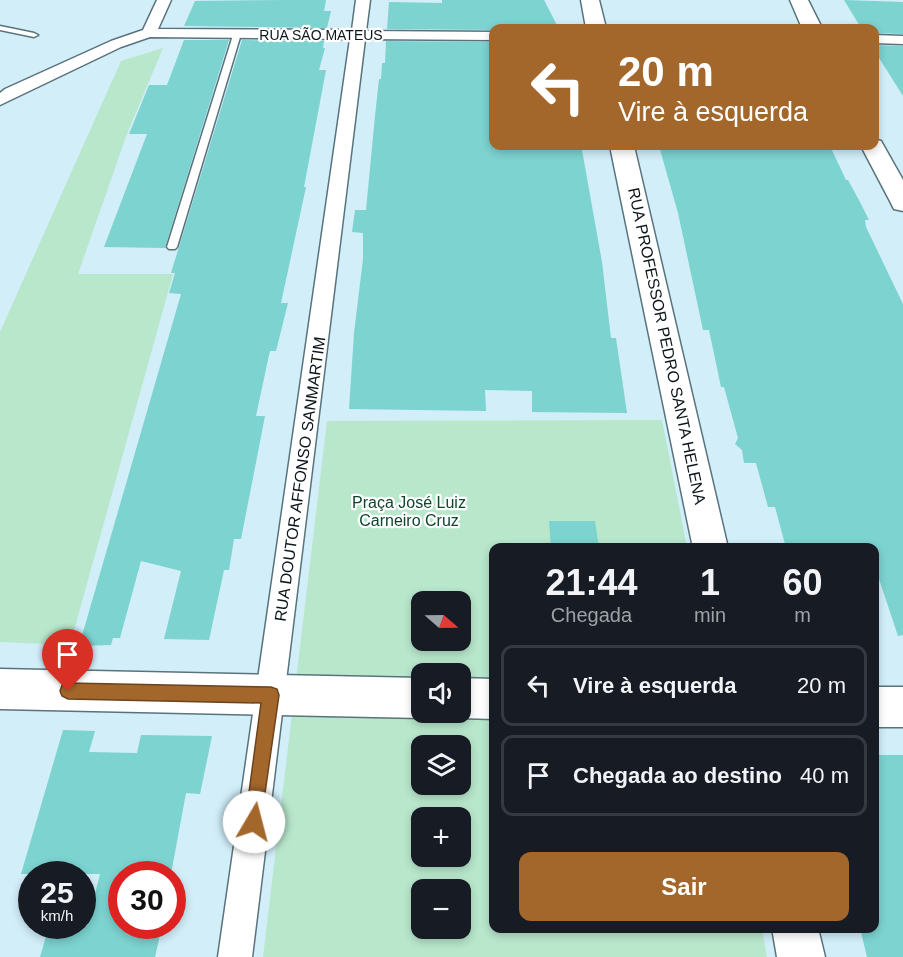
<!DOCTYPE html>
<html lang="pt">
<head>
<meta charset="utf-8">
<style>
	body { margin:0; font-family:Arial,sans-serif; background:#20242c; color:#f1f3f6; height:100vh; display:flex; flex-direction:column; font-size:22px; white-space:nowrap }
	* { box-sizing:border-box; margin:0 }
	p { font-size:20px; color:#9ea1a6 }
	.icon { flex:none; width:33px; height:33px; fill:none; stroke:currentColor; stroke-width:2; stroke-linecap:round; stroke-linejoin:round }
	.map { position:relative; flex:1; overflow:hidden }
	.drawer { position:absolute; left:489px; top:543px; width:390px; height:390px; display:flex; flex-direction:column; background:#171b24; border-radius:12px; box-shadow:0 3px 9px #0003 }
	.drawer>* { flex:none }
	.banner { position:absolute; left:489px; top:24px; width:390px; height:126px; border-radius:12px; box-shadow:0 3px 9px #0003; background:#a4672b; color:#fff; overflow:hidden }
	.needle { width:39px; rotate:110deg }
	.fabs { position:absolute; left:411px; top:591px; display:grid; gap:12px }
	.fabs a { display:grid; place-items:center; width:60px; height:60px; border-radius:12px; background:#171b24; box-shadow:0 3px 9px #0003; font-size:30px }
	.speed { position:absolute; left:18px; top:861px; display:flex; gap:12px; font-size:30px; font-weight:700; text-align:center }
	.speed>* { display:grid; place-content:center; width:78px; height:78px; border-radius:50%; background:#171b24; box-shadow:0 3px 9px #0003; line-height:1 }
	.speed small { font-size:15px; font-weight:400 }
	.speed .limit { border:9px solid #d22; background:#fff; color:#111 }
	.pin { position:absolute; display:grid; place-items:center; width:51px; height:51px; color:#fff; margin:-62px -26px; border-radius:50% 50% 50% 0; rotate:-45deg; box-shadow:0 0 6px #0007 }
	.pin .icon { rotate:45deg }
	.me { position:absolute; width:66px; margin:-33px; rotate:8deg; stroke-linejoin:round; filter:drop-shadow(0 0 4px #0008) }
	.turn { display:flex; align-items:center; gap:21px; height:126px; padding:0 30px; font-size:27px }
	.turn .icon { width:78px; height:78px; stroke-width:2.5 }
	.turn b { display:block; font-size:42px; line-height:51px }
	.eta { display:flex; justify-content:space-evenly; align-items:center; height:102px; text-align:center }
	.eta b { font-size:36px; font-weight:700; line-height:42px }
	.button { display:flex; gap:12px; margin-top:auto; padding:12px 30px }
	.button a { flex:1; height:69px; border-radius:12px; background:#a4672b; color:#fff; font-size:24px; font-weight:700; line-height:69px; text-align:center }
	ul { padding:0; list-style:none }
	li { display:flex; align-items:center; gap:18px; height:81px; margin:0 12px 9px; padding:0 18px; border:3px solid #363941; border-radius:12px }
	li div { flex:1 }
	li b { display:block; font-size:22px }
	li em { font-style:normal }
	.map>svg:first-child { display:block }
	.green { fill:#b8e7cc; fill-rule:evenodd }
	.building { fill:#7cd3d0 }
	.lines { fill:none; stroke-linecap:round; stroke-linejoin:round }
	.lane-casing { stroke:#59737d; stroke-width:3 }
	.street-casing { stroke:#59737d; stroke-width:3 }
	.secondary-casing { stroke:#59737d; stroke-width:3 }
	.lane { fill:#fff; fill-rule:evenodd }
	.street { fill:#fff; fill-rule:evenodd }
	.secondary { fill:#fff; fill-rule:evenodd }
	.route { fill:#a4672b; stroke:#6b431c; stroke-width:1.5 }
	.labels { text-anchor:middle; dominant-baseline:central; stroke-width:4.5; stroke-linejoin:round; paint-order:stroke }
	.far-street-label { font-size:14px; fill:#0c161a; stroke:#fff }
	.street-label { font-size:16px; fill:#0c161a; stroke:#fff }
	.park-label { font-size:16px; fill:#0f442d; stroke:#fff }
</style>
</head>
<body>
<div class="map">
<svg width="903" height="957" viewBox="0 0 903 957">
	<rect width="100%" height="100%" fill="#d1eef9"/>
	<path class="green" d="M163,48L127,134L78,274H173L70,645L0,642V332L121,61Z
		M662,420L687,547L494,548V928L762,929L767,957H263L327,421ZM422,602H460V640H422ZM422,674H460V712H422ZM422,746H460V784H422ZM422,818H460V856H422ZM422,890H460V928H422Z"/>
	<path class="building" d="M287,0H326L324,11H331L327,28L184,26L195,1Z
		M442,0H544L558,27L494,28V30L387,29L389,2L442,3Z
		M844,0L903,2V34L874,33V28H861Z
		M184,40H229L165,248L104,247L147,134H129L149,85H167Z
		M242,40L324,41L323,48H325L319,70H326L304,187H306L281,303H288L276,351H270L269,355L256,416H265L241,539H234L229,570H224L209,640L164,639L181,571L141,561L120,638H113L111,645L79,646L181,294L169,293L175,273H171Z
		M386,41L494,42V146H579V150H582L602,262L611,338H616L627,413L532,412V391L485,390L486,411L349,409L354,333L363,259V233L352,232L355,210H366L375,116L379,79H381L382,63H385Z
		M874,45L903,46V96L874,50Z
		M659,146H830L846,180H848L860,202L869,220H865L866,227L903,304V635L898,636L874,564V548H786L775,507H768L756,463H744L742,450L735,444L738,438L724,387H721L709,330H703L678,213Z
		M549,521H595L599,548H551Z
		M63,730L95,731L89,752L137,753L141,735L212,736L200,794L186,793L171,874H122V926H162L155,957H40L49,926H87L100,874H21Z
		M874,755H903V957H867L860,928H874Z"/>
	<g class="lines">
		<g class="lane-casing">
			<path id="lane" d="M0,26L34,33L38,35L34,37L0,30Z
				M234,32L241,34L177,247L175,249H169L167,247Z"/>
		</g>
		<g class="street-casing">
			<path id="street" d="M157,0H171L158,29L352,30L356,0H370L366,31L494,32V40L365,39L252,957H218L350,39L150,37L121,47L0,105V93L5,89L111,41L143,30Z
				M874,35L903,36V44L874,43Z"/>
		</g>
		<g class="secondary-casing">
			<path id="secondary" d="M581,0H599L606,28H586Z
				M790,0H808L822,28H802Z
				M874,139L881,141L903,180V211L894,209L891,203L861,146H874Z
				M610,146H634L728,548H693Z
				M0,669L422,678V712H435L422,718L0,709Z
				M460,678L494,679V719L460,718L447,712H460Z
				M874,687H903V727H874Z
				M772,928H818L825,957H777Z"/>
		</g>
		<use href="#lane" class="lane"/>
		<use href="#street" class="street"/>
		<use href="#secondary" class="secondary"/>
	</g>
	<path class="route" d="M68,683L271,687L277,689L279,695L260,828L254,831L247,828L245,822L261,703L68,699L62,696L60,691L62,685Z"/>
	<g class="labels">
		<g class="far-street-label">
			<text x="321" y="35">RUA SÃO MATEUS</text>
		</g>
		<g class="street-label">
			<text transform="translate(667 346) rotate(78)">RUA PROFESSOR PEDRO SANTA HELENA</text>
			<text transform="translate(300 479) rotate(-82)">RUA DOUTOR AFFONSO SANMARTIM</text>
		</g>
		<g class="park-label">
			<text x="409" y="502">Praça José Luiz<tspan x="409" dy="18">Carneiro Cruz</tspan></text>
		</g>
	</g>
</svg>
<div class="fabs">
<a><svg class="needle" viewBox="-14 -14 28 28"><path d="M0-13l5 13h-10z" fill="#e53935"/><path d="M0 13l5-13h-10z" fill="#9ea1a6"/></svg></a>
<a><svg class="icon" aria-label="sound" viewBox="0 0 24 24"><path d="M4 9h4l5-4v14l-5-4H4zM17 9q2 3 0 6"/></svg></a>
<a><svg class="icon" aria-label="layers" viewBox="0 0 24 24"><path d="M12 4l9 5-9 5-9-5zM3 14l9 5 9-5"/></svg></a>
<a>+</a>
<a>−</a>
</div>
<div class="speed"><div>25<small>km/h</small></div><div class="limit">30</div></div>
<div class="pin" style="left:68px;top:691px;background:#d93025"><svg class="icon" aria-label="arrive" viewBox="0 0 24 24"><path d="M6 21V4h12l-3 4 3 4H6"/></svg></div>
<svg class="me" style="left:254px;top:822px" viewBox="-20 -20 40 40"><circle r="19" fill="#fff"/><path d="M0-13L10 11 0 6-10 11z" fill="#a4672b"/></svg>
<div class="banner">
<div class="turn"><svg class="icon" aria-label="left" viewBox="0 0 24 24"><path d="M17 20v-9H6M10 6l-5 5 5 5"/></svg><div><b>20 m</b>Vire à esquerda</div></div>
</div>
<section class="drawer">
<div class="eta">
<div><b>21:44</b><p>Chegada</p></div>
<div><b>1</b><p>min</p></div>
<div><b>60</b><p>m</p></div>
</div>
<ul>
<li><svg class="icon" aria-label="left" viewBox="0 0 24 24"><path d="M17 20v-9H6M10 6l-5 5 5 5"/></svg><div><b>Vire à esquerda</b></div><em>20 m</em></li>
<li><svg class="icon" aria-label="arrive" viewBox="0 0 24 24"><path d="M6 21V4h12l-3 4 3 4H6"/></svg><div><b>Chegada ao destino</b></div><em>40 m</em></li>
</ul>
<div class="button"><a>Sair</a></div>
</section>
</div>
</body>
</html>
